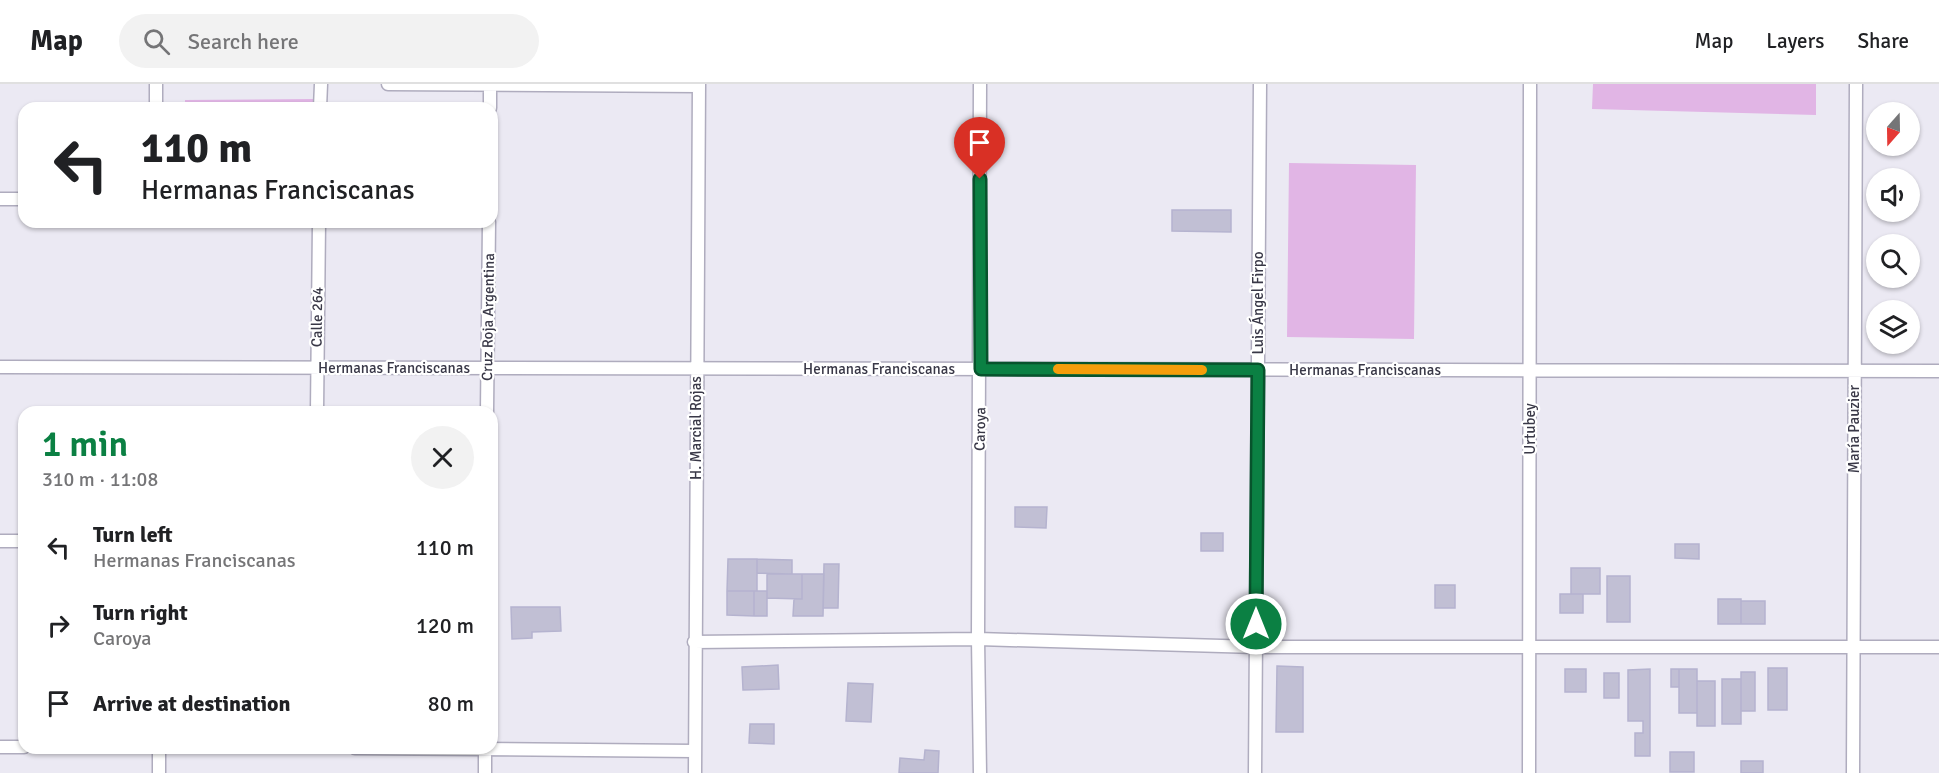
<!DOCTYPE html>
<html lang="en">
<head>
<meta charset="utf-8">
<style>
	body { margin:0; font-family:Signika,sans-serif; background:#f2f2f2; color:#202124; height:100vh; display:flex; flex-direction:column; font-size:22px; white-space:nowrap }
	* { box-sizing:border-box; margin:0 }
	p { font-size:20px; color:#757577 }
	.icon { flex:none; width:33px; height:33px; fill:none; stroke:currentColor; stroke-width:2; stroke-linecap:round; stroke-linejoin:round }
	.map { position:relative; flex:1; overflow:hidden }
	.details { position:absolute; left:18px; top:322px; width:480px; height:348px; display:flex; flex-direction:column; background:#fff; border-radius:18px; box-shadow:0 2px 4px #0004 }
	.details>* { flex:none }
	.banner { position:absolute; left:18px; top:18px; width:480px; height:126px; border-radius:18px; box-shadow:0 2px 4px #0004; background:#fff; color:#202124; overflow:hidden }
	.needle { width:39px; rotate:200deg }
	.fabs { position:absolute; left:1866px; top:18px; display:grid; gap:12px }
	.fabs a { display:grid; place-items:center; width:54px; height:54px; border-radius:50%; background:#fff; box-shadow:0 2px 4px #0004; font-size:30px }
	.pin { position:absolute; display:grid; place-items:center; width:51px; height:51px; color:#fff; margin:-62px -26px; border-radius:50% 50% 50% 0; rotate:-45deg; box-shadow:0 0 6px #0007 }
	.pin .icon { rotate:45deg }
	.me { position:absolute; width:66px; margin:-33px; rotate:0deg; stroke-linejoin:round; filter:drop-shadow(0 0 4px #0008) }
	.turn { display:flex; align-items:center; gap:21px; height:126px; padding:0 24px; font-size:27px }
	.turn .icon { width:78px; height:78px; stroke-width:2.5 }
	.turn b { display:block; font-size:42px; line-height:51px }
	.round { display:grid; place-items:center; flex:none; width:63px; height:63px; border-radius:32px; background:#f2f2f2 }
	.headline { display:flex; align-items:center; justify-content:space-between; height:102px; padding:0 24px }
	h1 { font-size:36px; font-weight:600; line-height:45px; color:#0b8043 }
	ul { padding:0; list-style:none }
	li { display:flex; align-items:center; gap:18px; height:78px; padding:0 24px }
	li div { flex:1 }
	li b { display:block; font-size:22px }
	li em { font-style:normal }
	header { display:flex; align-items:center; gap:36px; box-sizing:border-box; height:84px; padding:0 30px; background:#fff; border-bottom:2px solid #e0e0e0 }
	header strong { font-size:28px }
	nav { display:flex; gap:33px; margin-inline-start:auto; font-size:21px }
	.search { width:420px; height:54px; background:#f2f2f2; display:flex; align-items:center; gap:15px; box-sizing:border-box; padding:0 21px; border-radius:33px; color:#757577; font-size:22px }
	.map>svg:first-child { display:block }
	.green { fill:#e1b5e5 }
	.building { fill:#c1bfd4; stroke:#b5b3cf; stroke-width:1.5 }
	.lines { fill:none; stroke-linecap:round; stroke-linejoin:round }
	.street-casing { stroke:#afacbe; stroke-width:15 }
	.street { stroke:#fff; stroke-width:12 }
	.route-casing { stroke:#07532c; stroke-width:15 }
	.route { stroke:#0b8043; stroke-width:10 }
	.slow { stroke:#f59e0b; stroke-width:10 }
	.labels { text-anchor:middle; dominant-baseline:central; stroke-width:4.5; stroke-linejoin:round; paint-order:stroke }
	.street-label { font-size:15px; fill:#393847; stroke:#fff }
</style>
</head>
<body>
<header>
<strong>Map</strong>
<div class="search"><svg class="icon" aria-label="search" viewBox="0 0 24 24"><circle cx="10" cy="10" r="6"/><path d="M15 15l6 6"/></svg>Search here</div>
<nav><a>Map</a><a>Layers</a><a>Share</a></nav>
</header>
<div class="map">
<svg width="1939" height="689" viewBox="0 0 1939 689">
	<rect width="100%" height="100%" fill="#ebe9f3"/>
	<path class="green" d="M1593,0H1816V31L1592,25Z
		M314,15V24H185V16Z
		M1289,79L1416,81L1414,255L1287,253Z"/>
	<path class="building" d="M1172,126H1231V148L1172,147Z
		M1015,423H1047L1046,444L1015,443Z
		M1201,449H1223V467H1201Z
		M1675,460H1699V475L1675,474Z
		M728,475H757V507H727Z
		M757,475L792,476V490L757,489Z
		M824,480H839L838,524H823Z
		M1571,484H1600V510H1571Z
		M767,490H802V515L767,514Z
		M802,490H824L823,532H793L794,515H802Z
		M1607,492H1630V538H1607Z
		M1435,501H1455V524H1435Z
		M727,507H754V532L727,531Z
		M754,507H767V532H754Z
		M1560,510H1583V529H1560Z
		M1718,515H1741V540H1718Z
		M1741,517H1765V540H1741Z
		M511,523H560L561,547L532,548V554L512,555Z
		M778,581L779,605L743,606L742,583Z
		M1277,582L1303,583V648H1276Z
		M1768,584H1787V626H1768Z
		M1565,585H1586V608H1565Z
		M1650,585V672H1635V649H1643V637H1628V586Z
		M1671,585H1679V603H1671Z
		M1679,585H1697V629H1679Z
		M1741,588H1755V627H1741Z
		M1604,589H1619V614H1604Z
		M1722,595H1741V640H1722Z
		M1697,597H1715V642H1697Z
		M848,599L873,600L871,638L846,637Z
		M750,640H774V660L749,659Z
		M925,666L939,667L938,689H899L900,674L924,676Z
		M1670,668H1694V688H1670Z
		M1741,677H1763V689H1741Z"/>
	<g class="lines">
		<g class="street-casing">
			<path id="street" d="M388,0L699,2
				M156,24V0
				M320,24L321,0
				M490,24V0
				M0,115H24
				M0,283L1939,287
				M317,328L319,138
				M487,328L489,138
				M0,457H24
				M694,558L978,555L1256,563H1939
				M0,663H24
				M355,664L694,667
				M159,689V664
				M485,689V664
				M695,689L699,0
				M980,689L978,555L980,0
				M1255,689L1260,0
				M1529,689L1530,0
				M1853,689L1856,0"/>
		</g>
		<use href="#street" class="street"/>
	</g>
	<g class="lines">
		<g class="route-casing">
			<path id="route" d="M980,95L981,285L1258,286L1256,540"/>
		</g>
		<use href="#route" class="route"/>
		<path class="slow" d="M1058,285L1202,286"/>
	</g>
	<g class="labels">
		<g class="street-label">
			<text transform="translate(1258 219) rotate(-90)">Luis Ángel Firpo</text>
			<text transform="translate(317 233) rotate(-89)">Calle 264</text>
			<text transform="translate(488 233) rotate(-89)">Cruz Roja Argentina</text>
			<text x="394" y="284">Hermanas Franciscanas</text>
			<text x="879" y="285">Hermanas Franciscanas</text>
			<text x="1365" y="286">Hermanas Franciscanas</text>
			<text transform="translate(696 344) rotate(-90)">H. Marcial Rojas</text>
			<text transform="translate(980 345) rotate(-89)">Caroya</text>
			<text transform="translate(1530 345) rotate(-90)">Urtubey</text>
			<text transform="translate(1854 345) rotate(-90)">María Pauzier</text>
		</g>
	</g>
</svg>
<div class="fabs">
<a><svg class="needle" viewBox="-14 -14 28 28"><path d="M0-13l5 13h-10z" fill="#e53935"/><path d="M0 13l5-13h-10z" fill="#757577"/></svg></a>
<a><svg class="icon" aria-label="sound" viewBox="0 0 24 24"><path d="M4 9h4l5-4v14l-5-4H4zM17 9q2 3 0 6"/></svg></a>
<a><svg class="icon" aria-label="search" viewBox="0 0 24 24"><circle cx="10" cy="10" r="6"/><path d="M15 15l6 6"/></svg></a>
<a><svg class="icon" aria-label="layers" viewBox="0 0 24 24"><path d="M12 4l9 5-9 5-9-5zM3 14l9 5 9-5"/></svg></a>
</div>
<div class="pin" style="left:980px;top:95px;background:#d93025"><svg class="icon" aria-label="arrive" viewBox="0 0 24 24"><path d="M6 21V4h12l-3 4 3 4H6"/></svg></div>
<svg class="me" style="left:1256px;top:540px" viewBox="-20 -20 40 40"><circle r="17" fill="#0b8043" stroke="#fff" stroke-width="3"/><path d="M0-11L8 9 0 5-8 9z" fill="#fff"/></svg>
<div class="banner">
<div class="turn"><svg class="icon" aria-label="left" viewBox="0 0 24 24"><path d="M17 20v-9H6M10 6l-5 5 5 5"/></svg><div><b>110 m</b>Hermanas Franciscanas</div></div>
</div>
<section class="details">
<div class="headline"><div><h1>1 min</h1><p>310 m · 11:08</p></div><a class="round"><svg class="icon" aria-label="close" viewBox="0 0 24 24"><path d="M6 6l12 12M18 6L6 18"/></svg></a></div>
<ul>
<li><svg class="icon" aria-label="left" viewBox="0 0 24 24"><path d="M17 20v-9H6M10 6l-5 5 5 5"/></svg><div><b>Turn left</b><p>Hermanas Franciscanas</p></div><em>110 m</em></li>
<li><svg class="icon" aria-label="right" viewBox="0 0 24 24"><path d="M7 20v-9h11M14 6l5 5-5 5"/></svg><div><b>Turn right</b><p>Caroya</p></div><em>120 m</em></li>
<li><svg class="icon" aria-label="arrive" viewBox="0 0 24 24"><path d="M6 21V4h12l-3 4 3 4H6"/></svg><div><b>Arrive at destination</b></div><em>80 m</em></li>
</ul>
</section>
</div>
</body>
</html>
